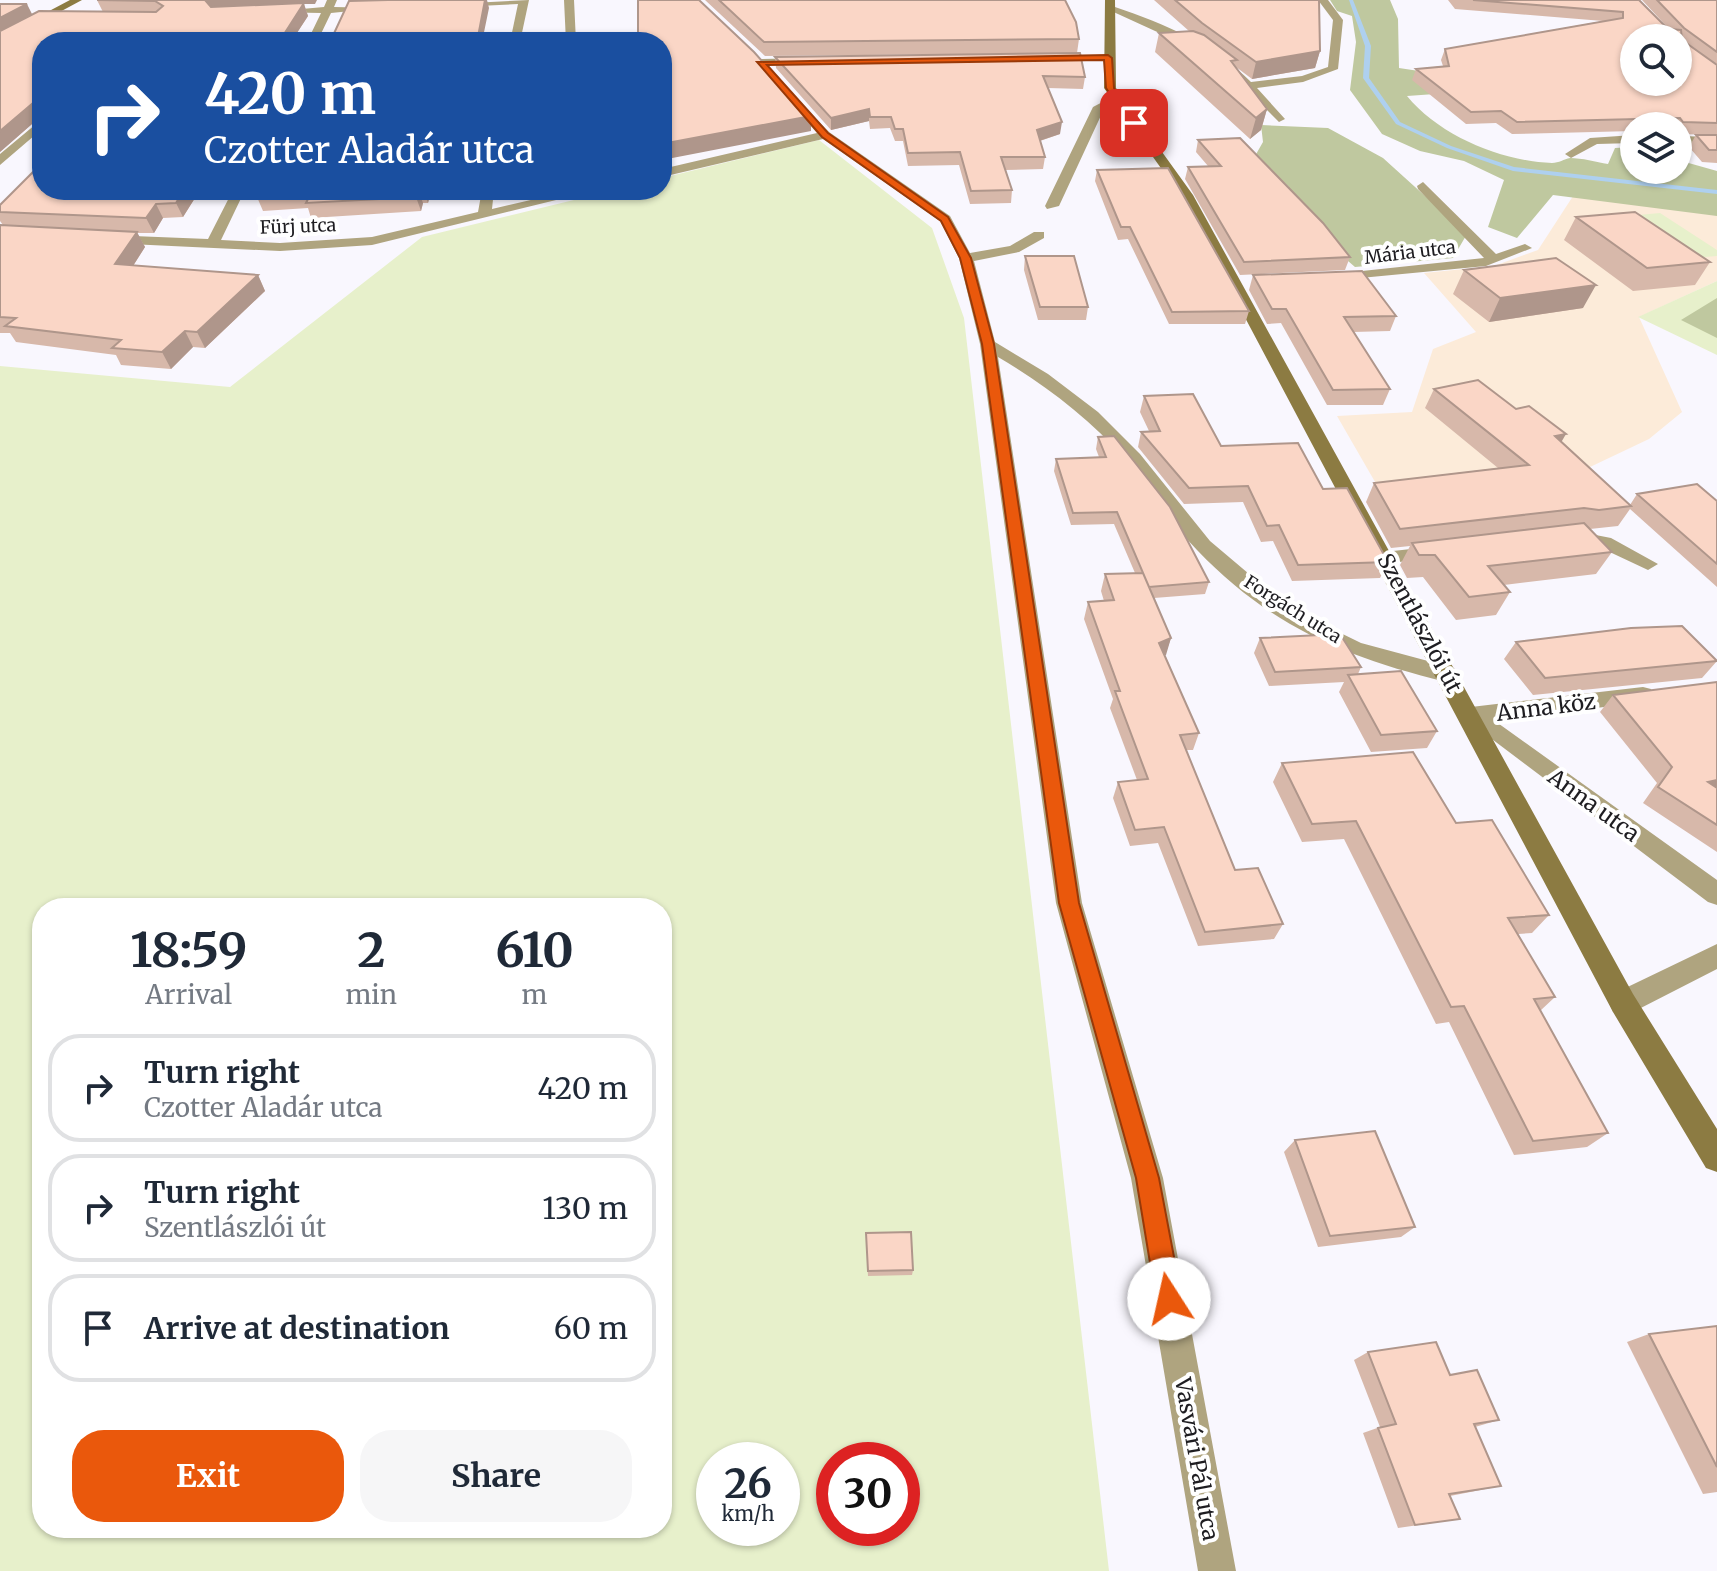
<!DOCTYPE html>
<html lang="en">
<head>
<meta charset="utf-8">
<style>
	body { margin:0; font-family:Merriweather,serif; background:#f6f6f7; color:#1f2937; height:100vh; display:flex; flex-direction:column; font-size:30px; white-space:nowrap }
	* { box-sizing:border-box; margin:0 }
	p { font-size:26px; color:#747a83 }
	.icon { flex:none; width:44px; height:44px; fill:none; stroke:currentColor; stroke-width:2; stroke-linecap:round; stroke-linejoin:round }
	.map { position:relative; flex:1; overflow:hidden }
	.details { position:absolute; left:32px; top:898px; width:640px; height:640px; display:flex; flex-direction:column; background:#fff; border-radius:32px; box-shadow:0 2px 6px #0004 }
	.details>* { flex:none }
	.banner { position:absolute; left:32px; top:32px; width:640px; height:168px; border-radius:32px; box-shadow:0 2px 6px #0004; background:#1a4fa0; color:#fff; overflow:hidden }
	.fabs { position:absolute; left:1620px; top:24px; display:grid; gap:16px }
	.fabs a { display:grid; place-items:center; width:72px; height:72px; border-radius:50%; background:#fff; box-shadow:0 2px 6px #0004; font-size:40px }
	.speed { position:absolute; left:696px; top:1442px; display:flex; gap:16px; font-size:40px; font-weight:700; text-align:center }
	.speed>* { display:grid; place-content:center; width:104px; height:104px; border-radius:50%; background:#fff; box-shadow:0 2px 6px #0004; line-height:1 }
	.speed small { font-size:20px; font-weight:400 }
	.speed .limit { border:12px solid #d22; background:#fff; color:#111 }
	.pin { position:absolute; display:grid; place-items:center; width:68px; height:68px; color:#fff; margin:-34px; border-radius:16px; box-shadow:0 4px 12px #0006 }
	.me { position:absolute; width:88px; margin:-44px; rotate:350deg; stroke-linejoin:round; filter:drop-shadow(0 0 6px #0008) }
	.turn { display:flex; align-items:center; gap:28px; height:168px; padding:0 40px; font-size:36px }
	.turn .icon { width:104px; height:104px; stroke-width:2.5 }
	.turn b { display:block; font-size:56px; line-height:68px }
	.eta { display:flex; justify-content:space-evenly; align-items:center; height:136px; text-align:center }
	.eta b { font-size:48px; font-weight:700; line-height:56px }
	.action { display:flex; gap:16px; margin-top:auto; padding:16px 40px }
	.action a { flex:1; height:92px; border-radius:32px; background:#ea580c; color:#fff; font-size:32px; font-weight:700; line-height:92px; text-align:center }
	.action a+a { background:#f6f6f7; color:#1f2937 }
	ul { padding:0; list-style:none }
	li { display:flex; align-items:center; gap:24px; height:108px; margin:0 16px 12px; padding:0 24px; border:4px solid #e0e1e3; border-radius:32px }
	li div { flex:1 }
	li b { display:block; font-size:30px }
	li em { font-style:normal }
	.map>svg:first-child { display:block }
	.education { fill:#fcebd9 }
	.green { fill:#e7f0cb; fill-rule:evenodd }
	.forest { fill:#bfc89f }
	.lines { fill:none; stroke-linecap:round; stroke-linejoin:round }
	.stream { fill:#aed0ef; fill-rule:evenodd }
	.lane { fill:#afa47f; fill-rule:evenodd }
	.street { fill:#afa47f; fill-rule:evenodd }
	.secondary { fill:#8c7b42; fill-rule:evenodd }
	.wall { fill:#d7b8aa }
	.shaded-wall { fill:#af968b }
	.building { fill:#fad6c6; stroke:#af968b; stroke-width:2; fill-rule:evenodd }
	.route { fill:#ea580c; stroke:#983908; stroke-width:2 }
	.labels { text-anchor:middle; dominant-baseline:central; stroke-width:8; stroke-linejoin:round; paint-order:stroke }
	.far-street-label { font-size:18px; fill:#1e1d21; stroke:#fff }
	.street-label { font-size:22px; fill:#1e1d21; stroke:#fff }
</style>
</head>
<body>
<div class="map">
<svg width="1717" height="1571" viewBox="0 0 1717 1571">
	<rect width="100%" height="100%" fill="#f9f7fe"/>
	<path class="education" d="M1575,193L1717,214V281L1639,317L1682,412L1649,439L1590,467L1512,481L1382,494L1337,416L1412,412L1433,349L1476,332L1424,273L1494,266L1538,250Z"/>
	<path class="green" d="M819,140L932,228L964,318L1109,1571H0V366L230,387L422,237L615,190H662V178ZM42,908H662V1528H42ZM714,1460H782V1528H714ZM834,1460H902V1528H834Z
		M1660,213L1717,250V256L1668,260L1606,218Z
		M1717,281V355L1638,317Z"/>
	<path class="forest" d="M1330,0H1390L1398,19L1399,68L1439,74L1435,94L1407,96C1440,136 1501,161 1552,163C1559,163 1564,159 1570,158C1582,158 1596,162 1608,164L1615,148L1634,147V170H1678V160L1717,171V216L1553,195L1517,238L1488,227L1504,180L1464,161L1420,151L1382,134L1350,90L1356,42L1352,16L1337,11Z
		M1261,125L1328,128L1383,158L1467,234L1453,258L1355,267L1318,235L1288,186L1255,156L1263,142Z
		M1717,298V338L1681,320Z"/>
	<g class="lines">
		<path class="stream" d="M1349,0H1353L1371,46L1369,78L1400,122L1451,146L1514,167L1717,190V194L1513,171L1447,148L1396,124L1363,78L1365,46Z"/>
		<path class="lane" d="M564,0H574L576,42H566Z
			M1318,0H1328L1343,20L1338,69L1303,82L1257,88L1285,119L1279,122L1238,81L1201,52L1107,9L1115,7C1165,24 1213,44 1251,82L1302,76L1328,67L1333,20Z"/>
		<path class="street" d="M327,0H337L334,7L381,8L331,13L317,42H307L321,13L268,12L324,7Z
			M529,0L520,42H510L518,4L457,7L452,4Z
			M1051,55H1108L1113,58L1108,61L1047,60Z
			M761,59L806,58L811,61L806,64H757Z
			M790,93L829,132L950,216L970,253L1010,246L1034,232H1044V238L1019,252L974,261L995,342L1048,374L1098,412L1140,454L1210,541L1268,590L1314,620L1361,643L1454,668L1457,674L1446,682C1345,657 1271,627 1197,550C1170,522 1150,489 1125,459C1089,418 1045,385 998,357L1082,903L1163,1178L1236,1571H1198L1131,1178L1056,903L980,344L959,258L940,221L823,139L662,177V169L817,133L784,96Z
			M1112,97L1122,99L1104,109L1059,206L1047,209L1045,206L1093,107Z
			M42,119V129L0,165V154Z
			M1634,135V143L1597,144L1571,158L1565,154L1590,138Z
			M1678,136L1717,137V145L1678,144Z
			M1423,182L1496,254L1525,244L1532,248L1486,266L1329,281V275L1334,274L1484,258L1418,189L1417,186Z
			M233,190H245L221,240L280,243L372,237L478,212L482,190H494L492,209L574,190H597L372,245L280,251L108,243L101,239L108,235L208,239Z
			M1570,530L1611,538L1658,564L1648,570L1599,547L1563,540L1560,536L1563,532Z
			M1438,546L1448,552L1445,556L1384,564L1374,558L1384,552Z
			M1643,687L1651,689L1654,695L1651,701L1495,721L1717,880V905L1708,902L1460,715L1471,707Z
			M1717,944V969L1633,1012L1623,1016L1613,1012L1609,1003L1613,994Z"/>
		<path class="secondary" d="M70,0H82L0,44V37Z
			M1105,0H1115L1116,88L1193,195L1633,994L1717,1129V1172L1706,1168L1613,1012L1180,195L1104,88Z"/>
	</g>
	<path class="wall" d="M97,0L315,4H304L308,16L291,42H42V117H40L0,152L33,14L103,12Z
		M705,0H1065L1079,39L1077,53L1085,77L1083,89L1048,88L1060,134L1040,141L1045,157L1043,169L1005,170L1012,190L1011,203L970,204L959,165L908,166L903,141H895L890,128L870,129L869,121L831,130L776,68L775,57L1071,53L765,56Z
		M1154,0H1320V51L1315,68L1252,79L1236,67L1267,109L1261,130L1250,139L1155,52L1159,33L1189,31Z
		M1448,0H1639L1668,29L1670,30L1642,0H1717V135L1678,134V126H1634V131L1512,134L1496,123L1466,124L1412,80L1416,69L1443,66L1441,60L1445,49L1603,21L1455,9Z
		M1696,135H1717V163L1702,162L1689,147Z
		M1198,140L1350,257L1345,270L1240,275L1185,179L1188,167L1208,166L1196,152Z
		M1097,170L1249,311L1245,324H1169L1128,239L1118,240L1095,181Z
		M42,190H200L183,217L163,218L154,233H137L145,247L133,266L258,275L265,291L205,348L193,347L171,369L121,365L116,355L16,342L10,333H0V225H3L0,221V205Z
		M260,190H431L428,203H423L421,211L311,218L308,208L263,211L257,197Z
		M1576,217L1710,262L1695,285L1633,291L1564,240Z
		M1025,256L1088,307L1086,320H1038L1024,270Z
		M1464,270L1583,308L1489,322L1453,294Z
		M1253,275L1396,316L1390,331L1353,332L1390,389L1383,405H1327L1281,323L1267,324L1249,290Z
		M1434,389L1561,442L1630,505L1637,494L1717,501V587L1630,509L1618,526L1590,529L1612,552L1596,574L1504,585L1510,592L1496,615L1456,620L1423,577L1407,578L1400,565L1410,546L1391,548L1366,502L1374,483L1498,468L1425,408Z
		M1144,396L1221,446L1323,489L1388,562L1380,578L1292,581L1273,541L1261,542L1243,502L1184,504L1138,447L1141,432L1149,431L1140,412Z
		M1098,437L1209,582L1205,594L1154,598L1171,638L1165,655L1199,733L1193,750H1186L1235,870L1283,924L1274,939L1198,946L1158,843L1130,846L1113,798L1118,782L1137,780L1110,708L1113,699L1084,619L1088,602L1104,601L1101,591L1105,574L1135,573L1114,524L1071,525L1054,471L1056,459L1099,457L1096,449Z
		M1260,638L1361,667L1358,674L1437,731L1427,748L1371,752L1339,692L1344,682L1269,686L1254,653Z
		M1516,642L1717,661L1702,678L1533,695L1504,659Z
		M1717,682V852L1643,803L1657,783L1600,712L1613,695Z
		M1282,763L1456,823L1549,915L1532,933L1518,934L1555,997L1540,1011L1608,1133L1587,1147L1514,1155L1449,1022L1436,1024L1344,839L1302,842L1273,782Z
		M1295,1140L1415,1227L1401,1237L1318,1247L1284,1152Z
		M866,1233L913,1270L912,1275L868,1276Z
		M1717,1326V1492L1703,1494L1627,1342L1649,1334Z
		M1368,1352L1450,1375L1499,1420L1475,1427L1501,1486L1450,1496L1460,1519L1398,1528L1363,1433L1380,1427L1354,1360Z"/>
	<path class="shaded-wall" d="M204,0H317L315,4H304L308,16L291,42H279L209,11Z
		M485,0H487L489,8L482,42H477Z
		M27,4L33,16L0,34V18Z
		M1320,51L1315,68L1252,79L1256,62Z
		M33,103L40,117L0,152V131Z
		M42,106V117L38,109Z
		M869,109V121L831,130V118Z
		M1267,109L1261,130L1250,139L1256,118Z
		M811,116V131L662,160V144Z
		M1062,122L1060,134L1036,142L1037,130Z
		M184,190H200L183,217L176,203Z
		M418,190L423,203L421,211L416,197Z
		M424,190H431L428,203Z
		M156,204L163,218L154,233L146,218Z
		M137,232L145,247L124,280L115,264Z
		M258,275L265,291L205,348L197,332Z
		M1596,285L1583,308L1489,322L1500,298Z
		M185,331L193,347L171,369L162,352Z
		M1566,434L1555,453V436Z
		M1171,638L1166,655L1154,660L1159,643Z
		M1717,780V793L1708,782Z"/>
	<path class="building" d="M97,0H205L211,7L304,3L279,42H42V106L38,109L37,103H33L0,131V31L39,11L156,12L163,6L155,1Z
		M388,0H485L477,42H330L349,1Z
		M638,0H699L754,52L811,116L662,144V42H638Z
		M719,0H1065L1076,22L1079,39L764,42Z
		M1175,0H1319L1320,51L1256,62L1202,23Z
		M1473,0H1639L1668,29L1681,30L1682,40L1717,65V123L1683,122L1680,118L1517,122L1501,111L1471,112L1416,69L1449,66L1445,49L1623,18V12ZM1634,38H1678V82H1634Z
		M1657,0H1717V52L1684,28Z
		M0,4H27L0,18Z
		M1193,31L1204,35L1237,60L1231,61L1267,109L1256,118L1159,33Z
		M1080,53L1085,77L1043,76L1062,122L1037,130L1045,157H1001L1012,190L971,191L960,152L908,153L903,129H895L891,117H870L869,109L831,118L775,57Z
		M1696,135H1717V150H1709Z
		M1240,138L1323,223L1350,257L1244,262L1188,167L1221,166L1198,140Z
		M42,163V190H184L176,203L156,204L146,218L0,212V205Z
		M1168,168L1249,311L1172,312L1130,227H1121L1097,170Z
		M260,190H418L416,197L306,203L311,193L257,197Z
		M1635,212L1710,262L1647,268L1576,217Z
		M0,225L137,232L115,264L258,275L197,332L185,331L162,352L112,348L121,340L5,326L16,318L0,317Z
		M1025,256H1074L1088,307H1040Z
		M1556,258L1596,285L1500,298L1464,270Z
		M1362,271L1396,316L1344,317L1390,389L1333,390L1286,309H1272L1253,275Z
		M1478,380L1516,409L1529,406L1566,434L1555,436L1631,506L1599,510L1584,508L1400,529L1374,483L1529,465L1434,389Z
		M1193,394L1221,446L1298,443L1323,489L1347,488L1388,562L1298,565L1279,525L1267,526L1248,486L1189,488L1141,432L1160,431L1144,396Z
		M1114,436L1170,507L1209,582L1149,587L1117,512L1073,513L1056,459L1106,457L1098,437Z
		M1697,484L1717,501V564L1637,494Z
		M1584,523L1612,552L1488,566L1510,592L1469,597L1435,555H1419L1412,543Z
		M1143,573L1171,638L1159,643L1199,733L1180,735L1235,870L1258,868L1283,924L1205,932L1164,827L1135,830L1118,782L1148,779L1115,691H1120L1088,602L1114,600L1105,574Z
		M1682,626L1717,661L1545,678L1516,642L1631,628Z
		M1340,634L1361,667L1275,672L1260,638Z
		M1401,671L1437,731L1381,735L1348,675Z
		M1717,682V780L1708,782L1717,788V825L1658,787L1672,767L1613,695Z
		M1413,752L1456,823L1492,820L1549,915L1508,918L1555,997L1534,999L1608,1133L1533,1141L1464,1006L1451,1007L1356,821L1312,824L1282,763Z
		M1375,1131L1415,1227L1330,1236L1295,1140Z
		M911,1232L913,1270L868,1271L866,1233Z
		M1717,1326V1467L1649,1334Z
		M1436,1342L1450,1375L1477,1370L1499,1420L1474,1424L1501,1486L1449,1494L1460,1519L1415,1525L1378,1428L1396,1424L1368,1352Z"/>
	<path class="route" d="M1108,55L1112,58L1114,88L1137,125H1130L1106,88L1104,60L767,65L828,133L948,217L971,258L994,344L1079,903L1159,1178L1182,1299L1178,1308L1169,1311L1160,1308L1156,1299L1136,1178L1059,903L982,344L960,258L941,221L822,137L757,62Z"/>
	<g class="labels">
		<g class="far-street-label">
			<text transform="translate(298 226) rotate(-2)">Fürj utca</text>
			<text transform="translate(1410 252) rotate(-7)">Mária utca</text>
			<text transform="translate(1293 609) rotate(32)">Forgách utca</text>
		</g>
		<g class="street-label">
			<text transform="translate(1420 623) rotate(62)">Szentlászlói út</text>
			<text transform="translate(1546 707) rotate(-7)">Anna köz</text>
			<text transform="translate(1594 805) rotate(36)">Anna utca</text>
			<text transform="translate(1197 1459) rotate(80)">Vasvári Pál utca</text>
		</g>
	</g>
</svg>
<div class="fabs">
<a><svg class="icon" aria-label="search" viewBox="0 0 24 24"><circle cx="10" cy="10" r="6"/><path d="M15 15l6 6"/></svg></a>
<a><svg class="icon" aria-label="layers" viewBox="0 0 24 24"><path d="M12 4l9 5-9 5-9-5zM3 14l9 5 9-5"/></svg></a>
</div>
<div class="speed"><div>26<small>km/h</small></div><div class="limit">30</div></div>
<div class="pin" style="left:1134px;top:123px;background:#d93025"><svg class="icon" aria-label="arrive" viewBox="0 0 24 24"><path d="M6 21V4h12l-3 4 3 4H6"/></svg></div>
<svg class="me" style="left:1169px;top:1299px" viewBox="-20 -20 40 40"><circle r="19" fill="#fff"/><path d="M0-13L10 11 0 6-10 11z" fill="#ea580c"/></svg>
<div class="banner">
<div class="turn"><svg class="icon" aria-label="right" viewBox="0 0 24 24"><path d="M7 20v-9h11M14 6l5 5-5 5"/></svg><div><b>420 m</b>Czotter Aladár utca</div></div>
</div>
<section class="details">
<div class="eta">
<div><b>18:59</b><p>Arrival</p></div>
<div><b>2</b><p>min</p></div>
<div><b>610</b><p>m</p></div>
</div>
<ul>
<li><svg class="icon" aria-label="right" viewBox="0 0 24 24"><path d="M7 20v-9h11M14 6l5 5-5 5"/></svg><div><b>Turn right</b><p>Czotter Aladár utca</p></div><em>420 m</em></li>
<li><svg class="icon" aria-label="right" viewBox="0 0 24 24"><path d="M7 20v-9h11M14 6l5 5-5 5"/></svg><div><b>Turn right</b><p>Szentlászlói út</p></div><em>130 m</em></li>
<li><svg class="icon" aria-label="arrive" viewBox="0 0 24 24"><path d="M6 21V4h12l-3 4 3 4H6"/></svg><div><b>Arrive at destination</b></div><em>60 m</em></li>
</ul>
<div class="action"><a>Exit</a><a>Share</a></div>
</section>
</div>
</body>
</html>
